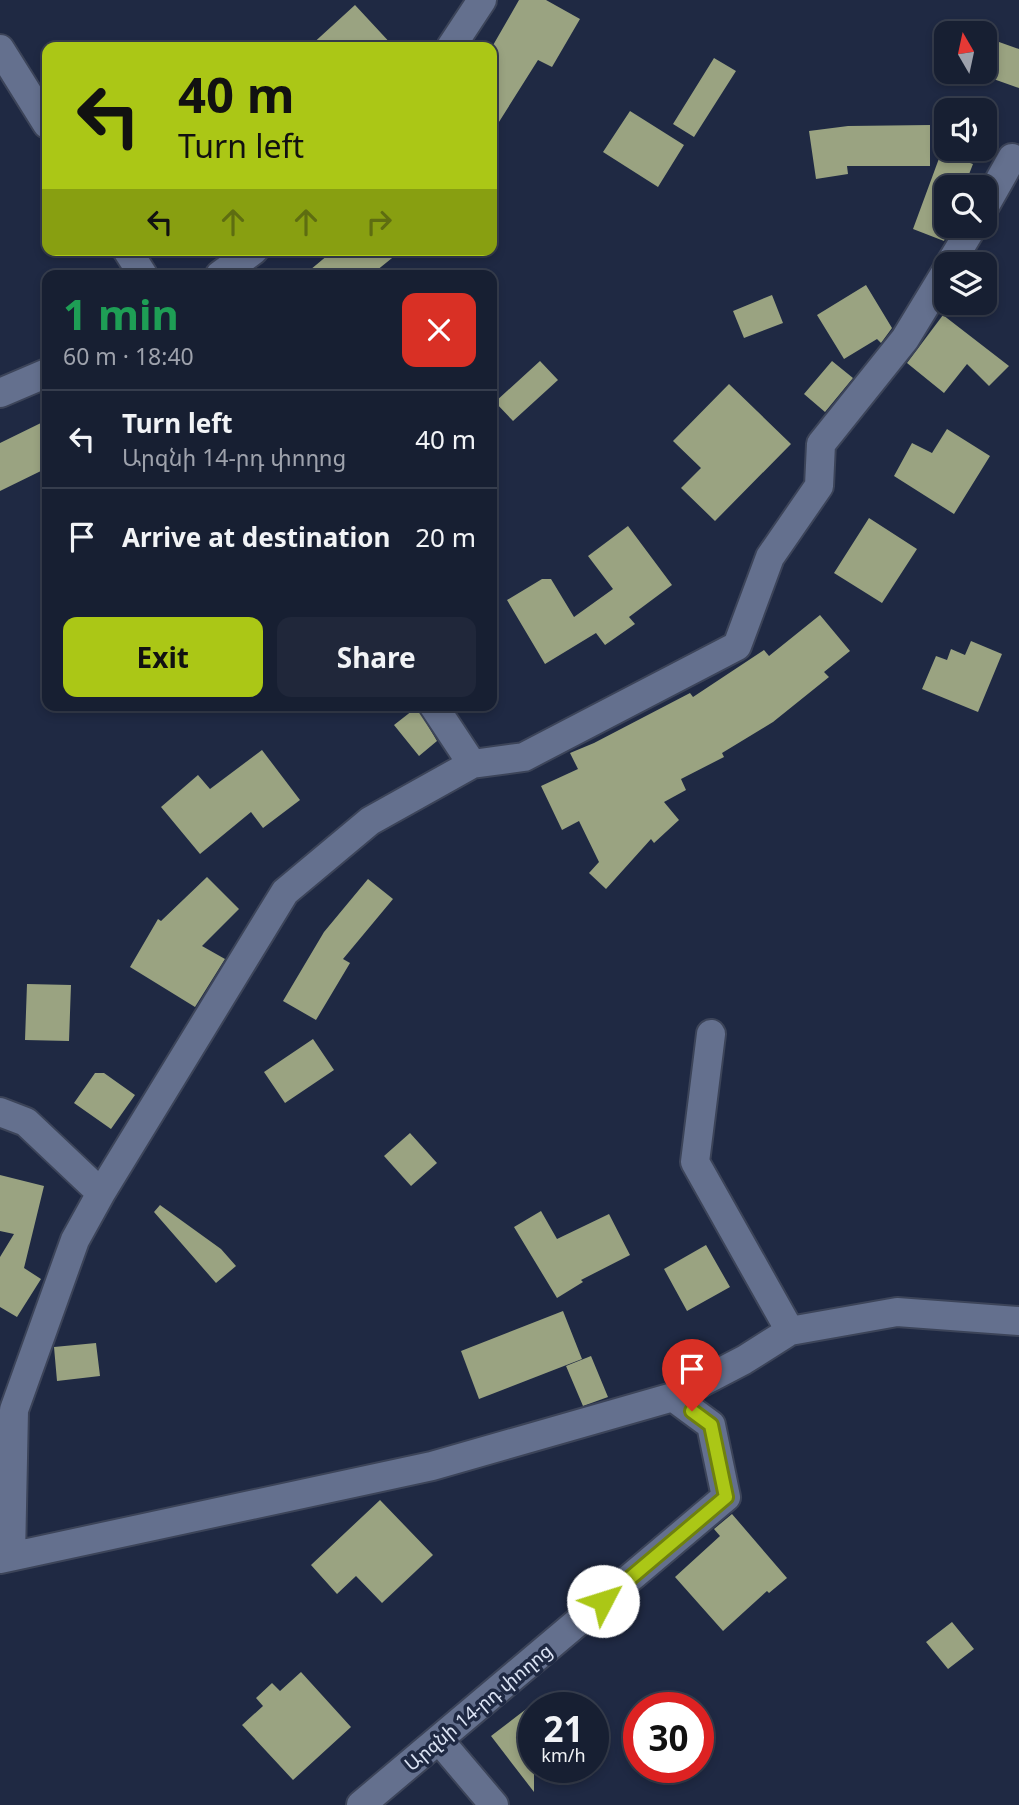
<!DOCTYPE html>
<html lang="en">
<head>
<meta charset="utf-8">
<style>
	body { margin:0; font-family:"Noto Sans","Noto Sans Armenian",sans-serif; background:#20273a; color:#f1f3f6; height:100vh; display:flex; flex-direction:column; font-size:26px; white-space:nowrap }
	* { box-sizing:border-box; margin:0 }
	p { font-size:23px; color:#9ea2ac }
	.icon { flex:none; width:38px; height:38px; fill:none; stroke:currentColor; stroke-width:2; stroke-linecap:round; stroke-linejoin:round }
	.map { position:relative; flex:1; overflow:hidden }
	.sheet { position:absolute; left:42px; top:270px; width:455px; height:441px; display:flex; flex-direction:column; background:#171f32; border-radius:14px; box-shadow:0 4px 10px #0003,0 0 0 2px #363d4d }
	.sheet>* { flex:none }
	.guide { position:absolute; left:42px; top:42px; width:455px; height:214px; border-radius:14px; box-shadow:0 4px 10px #0003,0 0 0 2px #363d4d; background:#abc716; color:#111; overflow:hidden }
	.needle { width:46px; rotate:351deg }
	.buttons { position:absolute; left:934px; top:21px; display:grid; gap:14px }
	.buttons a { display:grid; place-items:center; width:63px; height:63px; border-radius:14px; background:#171f32; box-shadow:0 4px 10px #0003,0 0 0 2px #363d4d; font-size:35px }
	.speed { position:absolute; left:518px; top:1692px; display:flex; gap:14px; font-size:35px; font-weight:700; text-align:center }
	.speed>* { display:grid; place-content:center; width:91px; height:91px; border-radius:50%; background:#171f32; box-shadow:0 4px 10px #0003,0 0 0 2px #363d4d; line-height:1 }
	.speed small { font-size:18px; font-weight:400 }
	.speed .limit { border:10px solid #d22; background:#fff; color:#111 }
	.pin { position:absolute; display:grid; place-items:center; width:60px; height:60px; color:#fff; margin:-72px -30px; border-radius:50% 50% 50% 0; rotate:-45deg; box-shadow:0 0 7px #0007 }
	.pin .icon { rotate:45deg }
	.me { position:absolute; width:77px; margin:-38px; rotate:50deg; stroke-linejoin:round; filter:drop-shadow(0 0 5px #0008) }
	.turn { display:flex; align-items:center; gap:24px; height:147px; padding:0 21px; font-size:32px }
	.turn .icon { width:91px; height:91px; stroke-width:2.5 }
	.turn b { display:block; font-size:49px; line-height:60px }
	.lanes { display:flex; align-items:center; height:66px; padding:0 21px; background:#0003; justify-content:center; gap:35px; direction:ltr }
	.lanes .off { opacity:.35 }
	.round { display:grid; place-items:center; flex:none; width:74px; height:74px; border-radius:14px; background:#20273a }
	.headline { display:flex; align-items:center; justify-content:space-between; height:119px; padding:0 21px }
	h1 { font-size:42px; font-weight:700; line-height:52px; color:#1e9e55 }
	.primary-button { display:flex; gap:14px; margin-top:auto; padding:14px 21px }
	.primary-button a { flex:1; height:80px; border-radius:14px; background:#abc716; color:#111; font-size:28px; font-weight:700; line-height:80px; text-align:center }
	.primary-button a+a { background:#20273a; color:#f1f3f6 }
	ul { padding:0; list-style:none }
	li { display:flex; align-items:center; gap:21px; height:98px; padding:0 21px; border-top:2px solid #363d4d }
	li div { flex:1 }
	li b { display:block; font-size:26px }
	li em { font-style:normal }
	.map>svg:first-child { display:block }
	.building { fill:#9aa381 }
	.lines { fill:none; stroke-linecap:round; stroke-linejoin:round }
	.minor-casing { stroke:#3c4459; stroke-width:32 }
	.minor { stroke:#64708e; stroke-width:28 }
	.route-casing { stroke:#6f810e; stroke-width:18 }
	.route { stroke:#abc716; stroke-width:12 }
	.labels { text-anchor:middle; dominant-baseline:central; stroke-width:7; stroke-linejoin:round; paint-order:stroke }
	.street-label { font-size:19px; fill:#dce4f5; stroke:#1f2943 }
</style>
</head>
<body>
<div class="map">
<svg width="1019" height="1805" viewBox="0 0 1019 1805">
	<rect width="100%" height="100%" fill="#1f2943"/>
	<path class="building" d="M519,0H546L580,19L552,67L538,60L492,133V47Z
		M355,5L394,47H309Z
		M985,37L1019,49V88L985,76Z
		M714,58L736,71L694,137L673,124Z
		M630,111L684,145L658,187L603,152Z
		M930,125V166H847L848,174L816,179L809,131L848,126Z
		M941,153L973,164L964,187H947V226H950L944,241L913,229Z
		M334,250H402L371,275H304Z
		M866,285L892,328L881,343L877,339L844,359L817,315Z
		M772,295L783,323L744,338L733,311Z
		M943,315L1009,366L989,386L967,364L944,393L907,363Z
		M540,361L558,380L513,421L495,402Z
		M832,361L853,378L825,412L804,394Z
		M729,384L791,444L715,521L681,488L701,468L673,441Z
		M47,420V468L0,491V443Z
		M947,429L990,456L954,514L894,476L912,443L932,453Z
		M869,518L917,549L882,603L834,573Z
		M628,526L672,585L629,617L635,624L605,645L596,633L545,664L507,600L542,579H551L574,617L613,589L588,556Z
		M820,615L850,651L824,672L829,677L773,722L722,753L724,757L681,779L686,790L664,802L679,820L654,843L651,839L606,889L589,873L599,862L579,821L562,830L541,786L578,769L570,753L594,743L690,693L693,697L764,650L769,656Z
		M971,641L1002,654L978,712L922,689L936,656L947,660L951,649L965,655Z
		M417,707L437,741L419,756L394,725Z
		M262,750L300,800L263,828L251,812L200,854L161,807L198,775L210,789Z
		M207,877L239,909L202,946L225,959L195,1007L130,967L158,919L161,921Z
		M368,879L393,899L343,959L350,963L316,1020L283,1001L324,932Z
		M27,984L71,985L69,1041L25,1040Z
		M313,1039L334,1070L285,1103L264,1072Z
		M95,1073H104L135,1095L111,1129L74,1103Z
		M410,1133L437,1163L411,1186L384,1156Z
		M0,1175L44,1186L24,1268L41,1279L17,1317L0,1307V1257L14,1234L0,1231Z
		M160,1205L221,1249L236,1266L216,1283L154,1212Z
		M541,1211L557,1239L609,1214L630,1255L581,1280L583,1282L557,1298L514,1227Z
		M706,1245L730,1287L687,1311L664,1269Z
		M563,1311L582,1359L479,1399L461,1351Z
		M96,1343L100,1376L57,1381L54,1347Z
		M591,1356L608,1397L583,1406L566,1366Z
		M380,1500L433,1555L382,1603L356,1576L337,1594L311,1565Z
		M732,1514L787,1578L769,1593L767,1591L723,1631L675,1577L720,1536L714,1529Z
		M952,1622L974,1649L948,1669L926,1642Z
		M301,1672L351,1727L293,1780L242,1725L263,1706L256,1698L272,1683L280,1691Z
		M534,1703V1792L491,1736Z"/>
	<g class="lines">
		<g class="minor-casing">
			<path id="minor" d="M451,47L482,0
				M0,49L47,124
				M985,206L1012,158
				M127,250L143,275
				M950,264L973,226
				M220,275L254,250
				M0,393L47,373
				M433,705L472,764
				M711,1034L695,1162L790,1331
				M0,1112L26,1122L101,1193
				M11,1556L14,1410L75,1240L101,1193L285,892L370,821L472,764L524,757L737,646L770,557L819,486L821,444L905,339L947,270
				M0,1559L432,1466L673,1397L744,1360L790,1331L897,1312L1019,1321
				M439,1740L494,1805
				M361,1805L726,1497L711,1425L673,1397"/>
		</g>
		<use href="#minor" class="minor"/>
	</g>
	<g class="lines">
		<g class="route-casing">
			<path id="route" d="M603,1601L726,1497L711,1425L692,1411"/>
		</g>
		<use href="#route" class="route"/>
	</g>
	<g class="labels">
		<g class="street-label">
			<text transform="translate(478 1707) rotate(-40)">Արզնի 14-րդ փողոց</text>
		</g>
	</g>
</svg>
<div class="buttons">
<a><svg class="needle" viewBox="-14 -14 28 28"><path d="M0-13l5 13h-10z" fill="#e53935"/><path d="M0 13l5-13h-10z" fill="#9ea2ac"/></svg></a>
<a><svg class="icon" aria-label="sound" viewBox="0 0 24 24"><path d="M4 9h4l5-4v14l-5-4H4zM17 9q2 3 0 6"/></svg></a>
<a><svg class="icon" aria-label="search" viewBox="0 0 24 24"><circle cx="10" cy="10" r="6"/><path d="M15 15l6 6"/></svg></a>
<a><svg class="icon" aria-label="layers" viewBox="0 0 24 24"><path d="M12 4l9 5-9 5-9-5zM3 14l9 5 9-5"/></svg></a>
</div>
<div class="speed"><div>21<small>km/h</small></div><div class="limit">30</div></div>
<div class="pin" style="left:692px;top:1411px;background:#d93025"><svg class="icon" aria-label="arrive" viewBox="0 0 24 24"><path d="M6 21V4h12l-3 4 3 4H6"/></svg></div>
<svg class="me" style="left:603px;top:1601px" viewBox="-20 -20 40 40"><circle r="19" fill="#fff"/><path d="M0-13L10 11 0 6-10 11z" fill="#abc716"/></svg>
<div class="guide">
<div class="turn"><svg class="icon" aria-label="left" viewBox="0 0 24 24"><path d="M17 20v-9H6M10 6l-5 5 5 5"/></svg><div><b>40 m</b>Turn left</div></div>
<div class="lanes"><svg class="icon" aria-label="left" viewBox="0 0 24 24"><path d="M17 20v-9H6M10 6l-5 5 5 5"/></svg><svg class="icon off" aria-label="ahead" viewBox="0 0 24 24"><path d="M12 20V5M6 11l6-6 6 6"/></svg><svg class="icon off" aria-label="ahead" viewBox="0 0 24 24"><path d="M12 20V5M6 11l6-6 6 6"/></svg><svg class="icon off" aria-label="right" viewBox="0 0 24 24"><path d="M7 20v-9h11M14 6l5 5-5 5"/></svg></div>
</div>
<section class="sheet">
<div class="headline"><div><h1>1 min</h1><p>60 m · 18:40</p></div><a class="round" style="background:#d93025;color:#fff"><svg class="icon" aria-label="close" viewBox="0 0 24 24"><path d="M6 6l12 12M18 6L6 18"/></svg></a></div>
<ul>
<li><svg class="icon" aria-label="left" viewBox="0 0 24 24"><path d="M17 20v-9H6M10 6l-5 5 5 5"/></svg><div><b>Turn left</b><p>Արզնի 14-րդ փողոց</p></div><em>40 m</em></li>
<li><svg class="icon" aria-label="arrive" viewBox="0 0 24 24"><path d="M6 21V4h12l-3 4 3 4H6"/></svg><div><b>Arrive at destination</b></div><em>20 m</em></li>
</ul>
<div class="primary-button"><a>Exit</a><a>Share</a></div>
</section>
</div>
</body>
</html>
